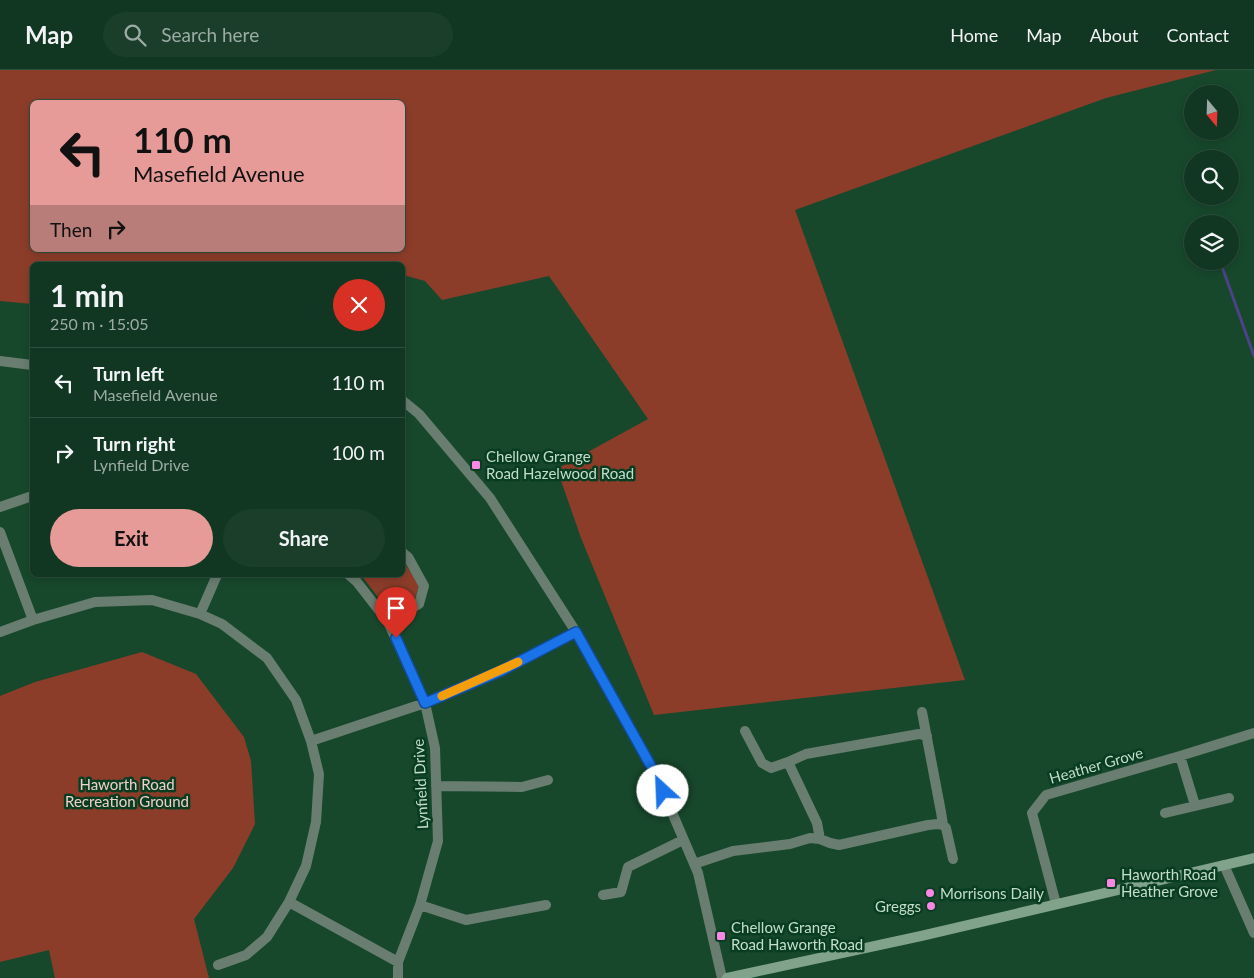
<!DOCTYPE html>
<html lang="en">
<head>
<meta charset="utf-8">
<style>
	body { margin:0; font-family:Lato,sans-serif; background:#1a3e2a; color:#f1f3f6; height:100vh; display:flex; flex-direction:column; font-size:19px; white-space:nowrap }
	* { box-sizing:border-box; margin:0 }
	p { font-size:16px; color:#9caba5 }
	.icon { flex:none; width:28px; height:28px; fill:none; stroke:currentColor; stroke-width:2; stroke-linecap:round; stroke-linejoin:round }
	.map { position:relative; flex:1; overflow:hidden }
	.panel { position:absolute; left:30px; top:192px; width:375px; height:315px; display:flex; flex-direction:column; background:#113621; border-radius:8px; box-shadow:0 2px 8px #0003,0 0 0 1px #30503f }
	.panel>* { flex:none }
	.guide { position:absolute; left:30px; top:30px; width:375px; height:152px; border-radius:8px; box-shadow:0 2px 8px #0003,0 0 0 1px #30503f; background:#e69b98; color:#111; overflow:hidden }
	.needle { width:32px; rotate:161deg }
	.controls { position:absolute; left:1184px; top:15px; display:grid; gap:10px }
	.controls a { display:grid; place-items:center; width:55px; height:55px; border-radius:50%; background:#113621; box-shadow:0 2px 8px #0003,0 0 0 1px #30503f; font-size:25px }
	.pin { position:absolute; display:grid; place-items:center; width:42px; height:42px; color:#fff; margin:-51px -21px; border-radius:50% 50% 50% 0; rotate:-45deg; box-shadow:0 0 5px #0007 }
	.pin .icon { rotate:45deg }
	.me { position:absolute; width:55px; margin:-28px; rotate:335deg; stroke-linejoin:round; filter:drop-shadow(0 0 4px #0008) }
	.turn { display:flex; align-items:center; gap:18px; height:105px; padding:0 20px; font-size:22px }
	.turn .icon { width:65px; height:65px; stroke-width:2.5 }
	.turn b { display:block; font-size:35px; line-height:42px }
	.then { display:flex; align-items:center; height:48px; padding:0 20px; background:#0003; gap:10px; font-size:19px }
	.round { display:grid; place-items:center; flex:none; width:52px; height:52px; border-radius:26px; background:#1a3e2a }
	.headline { display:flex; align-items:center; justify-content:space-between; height:85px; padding:0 20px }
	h1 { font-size:30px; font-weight:700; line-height:38px }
	.button { display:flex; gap:10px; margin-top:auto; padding:10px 20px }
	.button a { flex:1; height:58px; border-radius:30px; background:#e69b98; color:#111; font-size:20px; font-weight:700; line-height:58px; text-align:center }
	.button a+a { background:#1a3e2a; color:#f1f3f6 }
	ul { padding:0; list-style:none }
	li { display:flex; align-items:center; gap:15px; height:70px; padding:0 20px; border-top:1px solid #30503f }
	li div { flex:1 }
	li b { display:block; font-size:19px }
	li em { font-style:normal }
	header { display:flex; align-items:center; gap:30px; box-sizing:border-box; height:70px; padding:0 25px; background:#113621; border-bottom:1px solid #30503f }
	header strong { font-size:24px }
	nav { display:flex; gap:28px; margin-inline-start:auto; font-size:18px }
	.search { width:350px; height:45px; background:#1a3e2a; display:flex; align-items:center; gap:12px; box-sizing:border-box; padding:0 18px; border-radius:28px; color:#9caba5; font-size:19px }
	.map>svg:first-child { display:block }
	.green { fill:#8c3d2a; fill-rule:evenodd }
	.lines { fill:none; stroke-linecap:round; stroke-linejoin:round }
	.stream { stroke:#4b4288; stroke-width:3 }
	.minor { stroke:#697e70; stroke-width:10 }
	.tertiary { stroke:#697e70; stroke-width:10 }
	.secondary { stroke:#81a28b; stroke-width:10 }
	.route-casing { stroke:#114b97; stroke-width:12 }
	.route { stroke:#1a73e8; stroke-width:9 }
	.slow { stroke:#f59e0b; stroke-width:9 }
	.poi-dot { fill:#fb87e5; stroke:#093d22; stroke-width:2 }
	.labels { text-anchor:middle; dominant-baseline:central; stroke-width:5; stroke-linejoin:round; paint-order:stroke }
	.poi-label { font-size:15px; fill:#c4ddcb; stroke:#093d22; text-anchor:start }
	.street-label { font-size:15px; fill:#c4ddcb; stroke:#093d22 }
	.park-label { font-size:15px; fill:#f0d0c7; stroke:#093d22 }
</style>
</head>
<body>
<header>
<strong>Map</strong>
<div class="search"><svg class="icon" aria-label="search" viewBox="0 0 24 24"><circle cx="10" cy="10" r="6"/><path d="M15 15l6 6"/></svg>Search here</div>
<nav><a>Home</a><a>Map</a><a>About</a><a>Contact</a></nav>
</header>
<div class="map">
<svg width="1254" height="908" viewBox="0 0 1254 908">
	<rect width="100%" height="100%" fill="#17482c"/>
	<path class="green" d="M0,0H1216L1106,28L795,140L965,610L654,645L581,468L557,399L648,349L549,206L442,230L425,211L403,205L402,195H32V234L0,231ZM32,32H402V180H32Z
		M403,490L419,516L414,531L402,538L388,540L361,505H402Z
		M142,582L196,604L244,667L251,691L255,754L233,798L194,849L209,908H55L49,880L0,892V626L35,612Z"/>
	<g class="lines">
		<path class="stream" d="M1220,191L1254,286"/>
		<path class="minor" d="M0,291L32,295
			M402,330L419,344L490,428L576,562L656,705L698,803L722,908
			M0,437L32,426
			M0,462L33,550
			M349,505L357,512L388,552L425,633L435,678L438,771L420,835L398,892V908
			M200,544L217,505
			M388,552L419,534L424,516L408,487L402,482
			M0,562L33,550L95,532L152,530L200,544L222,554L267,588L296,630L311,671L319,704L316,752L306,796L289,832L267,867L246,885L218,895
			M745,661L762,693L771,698L788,692
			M311,671L425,633L501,601L576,562
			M1180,686L1195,735
			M436,716L522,717L548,710
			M1165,743L1229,728
			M943,755L946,758L953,789
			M820,769L817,753L788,692L806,684L919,664L927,666
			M694,794L733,781L790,774L810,768L820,769L830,773L839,775L928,755L938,754L943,755L941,742L922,642
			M603,825L621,822L628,797L683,770
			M289,832L398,892
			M1056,834L1032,743L1046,725L1180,686L1254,663
			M420,835L466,850L546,835"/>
		<path class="tertiary" d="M1224,795L1254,863"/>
		<path class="secondary" d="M727,908L921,866L1254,788"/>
	</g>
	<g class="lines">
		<g class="route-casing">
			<path id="route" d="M396,568L425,633L501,601L576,562L656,705L663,721"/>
		</g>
		<use href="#route" class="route"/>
		<path class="slow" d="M442,626L518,592"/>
	</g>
	<g class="poi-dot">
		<rect x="471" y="390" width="10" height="10" rx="2.5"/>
		<rect x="1106" y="808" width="10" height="10" rx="2.5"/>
		<circle cx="930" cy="823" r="5"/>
		<circle cx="931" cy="836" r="5"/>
		<rect x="716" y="861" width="10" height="10" rx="2.5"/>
	</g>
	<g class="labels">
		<g class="poi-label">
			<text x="486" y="386">Chellow Grange<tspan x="486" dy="17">Road Hazelwood Road</tspan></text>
			<text x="1121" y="804">Haworth Road<tspan x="1121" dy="17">Heather Grove</tspan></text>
			<text x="940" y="823">Morrisons Daily</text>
			<text x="921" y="836" text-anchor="end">Greggs</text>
			<text x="731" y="857">Chellow Grange<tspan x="731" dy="17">Road Haworth Road</tspan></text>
		</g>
		<g class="street-label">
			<text transform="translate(1096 695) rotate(-16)">Heather Grove</text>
			<text transform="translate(420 714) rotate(-93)">Lynfield Drive</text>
		</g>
		<g class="park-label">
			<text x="127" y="714">Haworth Road<tspan x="127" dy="17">Recreation Ground</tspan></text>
		</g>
	</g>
</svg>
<div class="controls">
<a><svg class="needle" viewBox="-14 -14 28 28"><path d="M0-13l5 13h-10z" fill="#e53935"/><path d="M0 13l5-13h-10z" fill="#9caba5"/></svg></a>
<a><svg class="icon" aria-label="search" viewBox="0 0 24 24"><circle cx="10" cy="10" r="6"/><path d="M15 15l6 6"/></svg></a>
<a><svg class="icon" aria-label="layers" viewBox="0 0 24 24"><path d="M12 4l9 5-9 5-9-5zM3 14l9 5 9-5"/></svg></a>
</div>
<div class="pin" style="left:396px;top:568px;background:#d93025"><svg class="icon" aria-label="arrive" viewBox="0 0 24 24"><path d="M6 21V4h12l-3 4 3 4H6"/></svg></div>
<svg class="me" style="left:663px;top:721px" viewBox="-20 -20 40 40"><circle r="19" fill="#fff"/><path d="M0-13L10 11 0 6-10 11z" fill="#1a73e8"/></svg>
<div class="guide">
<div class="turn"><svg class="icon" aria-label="left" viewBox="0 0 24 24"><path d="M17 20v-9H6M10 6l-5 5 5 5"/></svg><div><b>110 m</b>Masefield Avenue</div></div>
<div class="then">Then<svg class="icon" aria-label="right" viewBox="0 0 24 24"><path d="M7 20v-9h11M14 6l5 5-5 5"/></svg></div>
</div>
<section class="panel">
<div class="headline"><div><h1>1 min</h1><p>250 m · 15:05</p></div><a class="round" style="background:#d93025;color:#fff"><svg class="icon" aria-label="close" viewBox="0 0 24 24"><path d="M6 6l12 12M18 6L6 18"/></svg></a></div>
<ul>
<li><svg class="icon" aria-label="left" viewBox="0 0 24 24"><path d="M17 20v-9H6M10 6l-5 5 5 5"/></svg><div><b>Turn left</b><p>Masefield Avenue</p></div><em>110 m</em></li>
<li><svg class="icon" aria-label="right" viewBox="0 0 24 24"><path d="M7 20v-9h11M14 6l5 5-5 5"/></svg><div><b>Turn right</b><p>Lynfield Drive</p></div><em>100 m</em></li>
</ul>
<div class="button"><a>Exit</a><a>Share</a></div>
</section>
</div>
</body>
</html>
